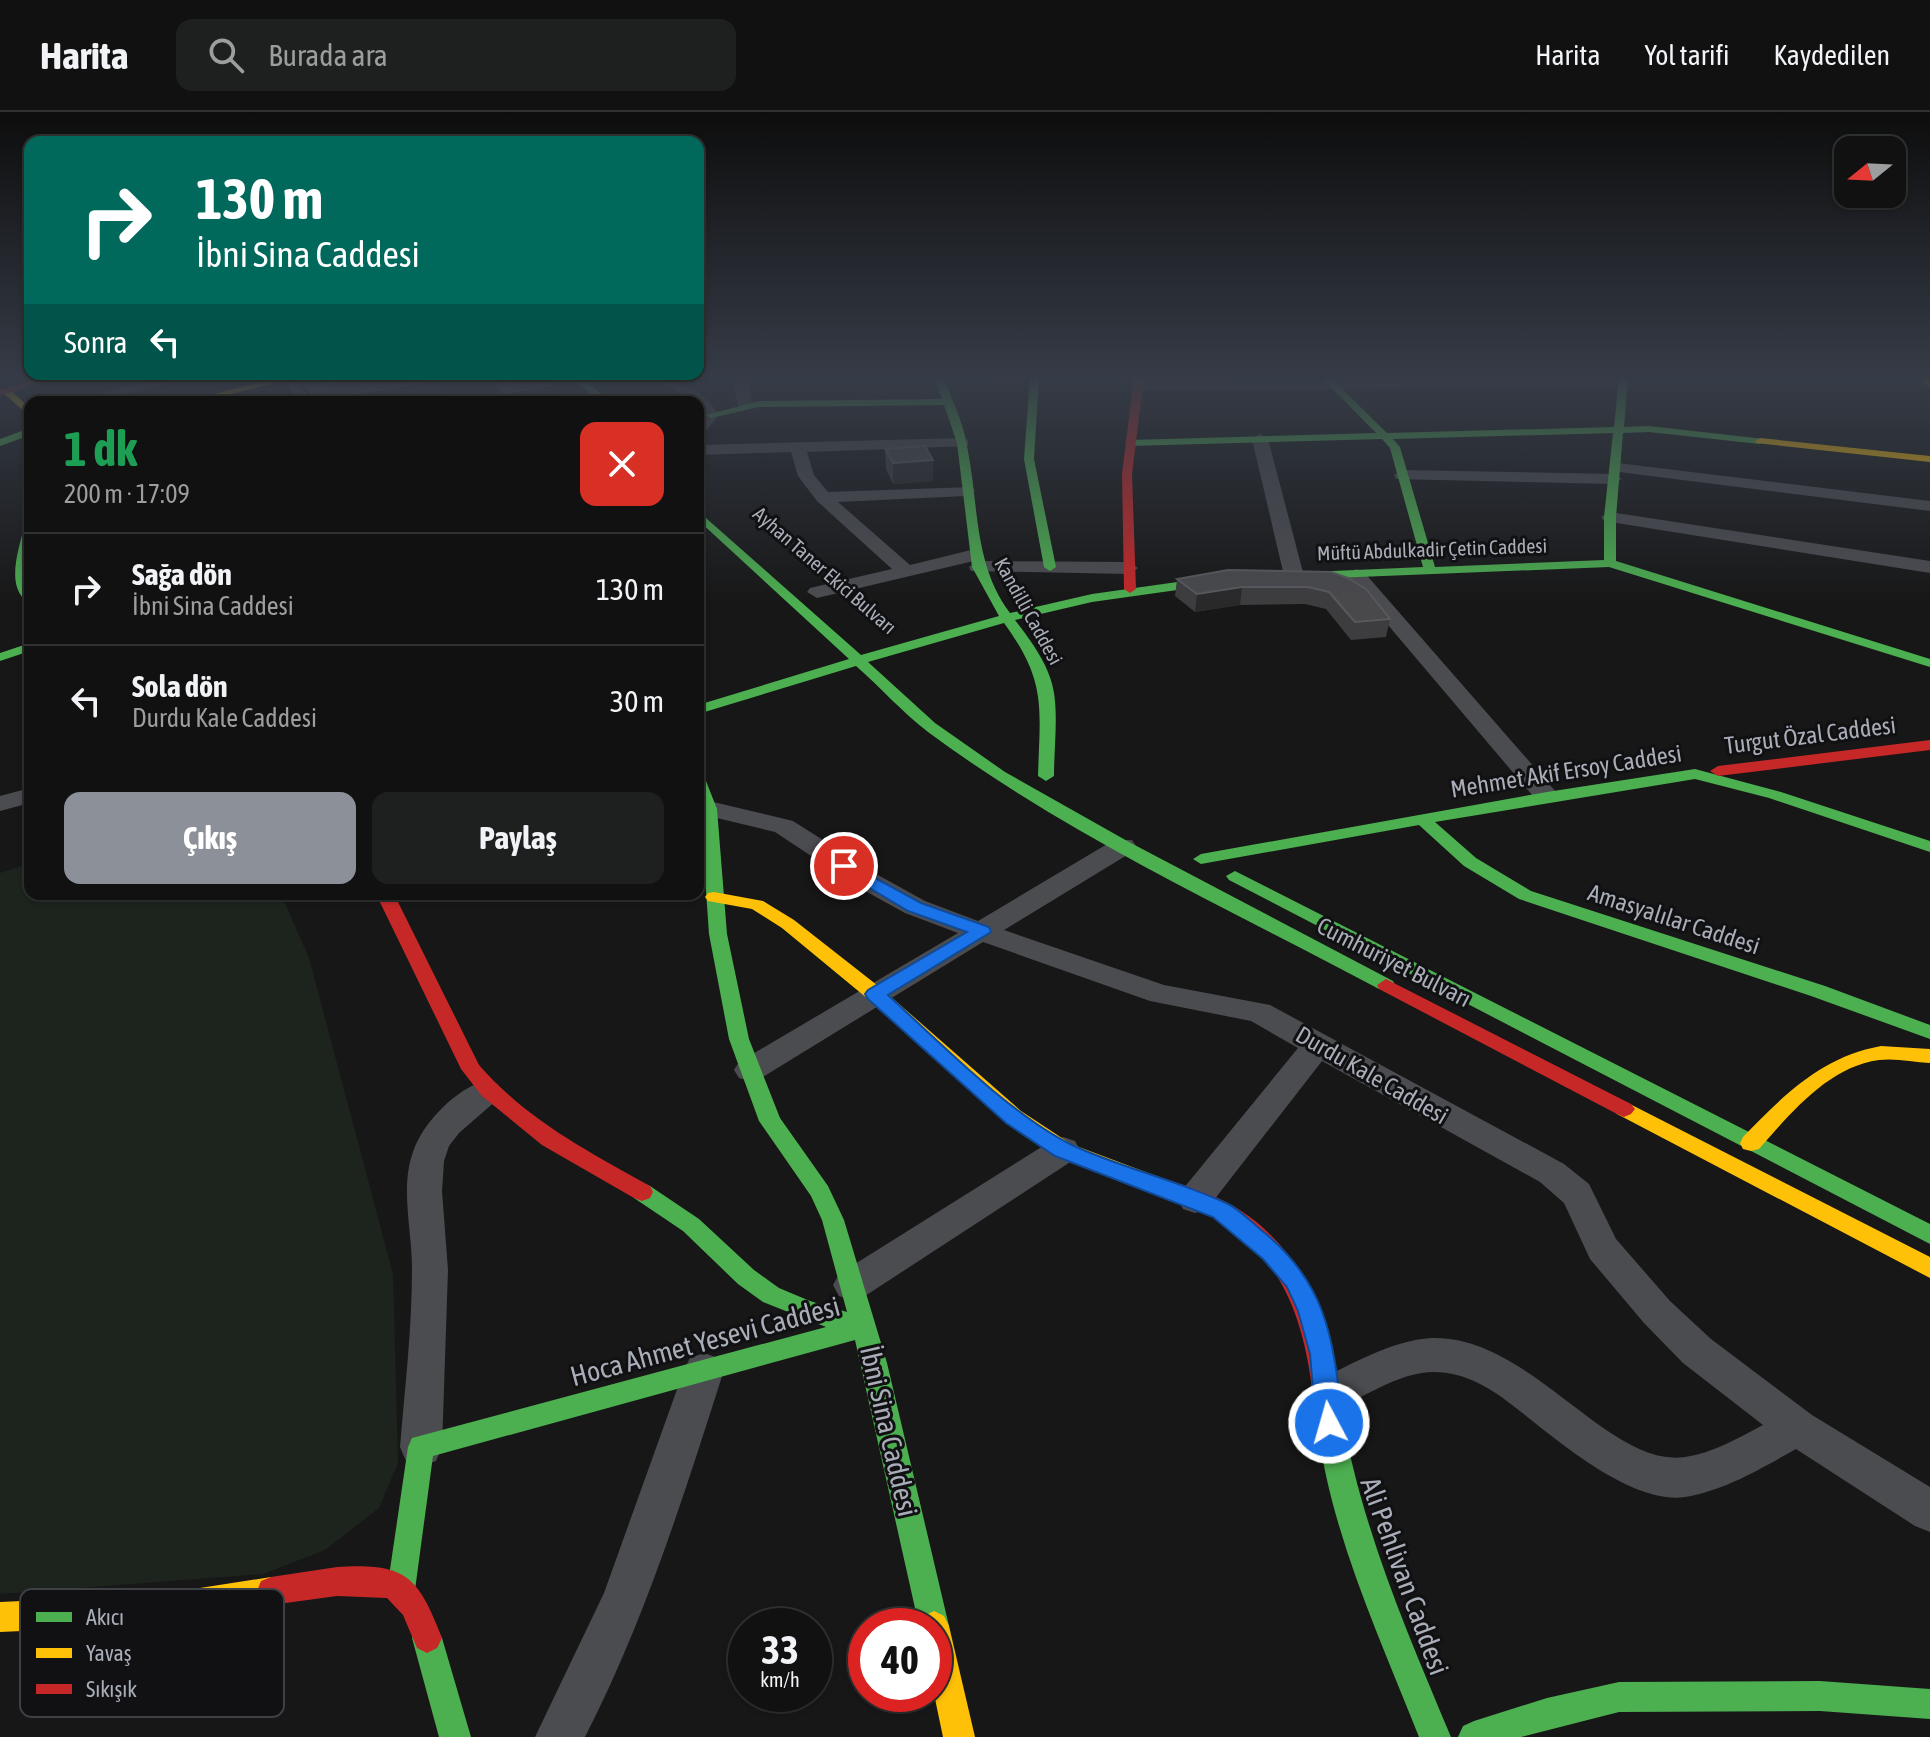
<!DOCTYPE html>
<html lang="tr">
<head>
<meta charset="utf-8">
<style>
	body { margin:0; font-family:"Asap Condensed",sans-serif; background:#1e1f1f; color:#f1f3f6; height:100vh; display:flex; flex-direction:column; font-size:30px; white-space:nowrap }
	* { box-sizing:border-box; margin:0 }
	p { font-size:26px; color:#9c9d9f }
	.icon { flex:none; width:44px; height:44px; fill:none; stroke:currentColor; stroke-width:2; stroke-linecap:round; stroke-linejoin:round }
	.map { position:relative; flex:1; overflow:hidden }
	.details { position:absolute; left:24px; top:284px; width:680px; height:504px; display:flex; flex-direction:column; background:#111; border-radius:16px; box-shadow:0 2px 6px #0004,0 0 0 2px #303131 }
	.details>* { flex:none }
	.banner { position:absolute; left:24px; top:24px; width:680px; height:244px; border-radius:16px; box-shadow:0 2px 6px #0004,0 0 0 2px #303131; background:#00695c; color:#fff; overflow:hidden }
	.needle { width:52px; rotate:252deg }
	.fabs { position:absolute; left:1834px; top:24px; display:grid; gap:16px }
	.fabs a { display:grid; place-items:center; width:72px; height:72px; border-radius:16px; background:#111; box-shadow:0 2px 6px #0004,0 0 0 2px #303131; font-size:40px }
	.speed { position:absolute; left:728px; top:1496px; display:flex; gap:16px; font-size:40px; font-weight:700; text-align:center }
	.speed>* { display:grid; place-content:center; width:104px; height:104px; border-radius:50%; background:#111; box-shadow:0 2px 6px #0004,0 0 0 2px #303131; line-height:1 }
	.speed small { font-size:20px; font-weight:400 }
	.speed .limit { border:12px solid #d22; background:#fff; color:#111 }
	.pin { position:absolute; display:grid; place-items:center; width:68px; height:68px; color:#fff; margin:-34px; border:4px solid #fff; border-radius:50%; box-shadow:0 2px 8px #0007 }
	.me { position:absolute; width:88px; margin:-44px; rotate:354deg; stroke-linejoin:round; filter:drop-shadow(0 0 6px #0008) }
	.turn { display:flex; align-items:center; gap:28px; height:168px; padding:0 40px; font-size:36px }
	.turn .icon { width:104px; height:104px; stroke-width:2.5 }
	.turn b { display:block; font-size:56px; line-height:68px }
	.then { display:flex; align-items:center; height:76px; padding:0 40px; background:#0003; gap:16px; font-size:30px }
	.round { display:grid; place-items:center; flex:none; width:84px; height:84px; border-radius:16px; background:#1e1f1f }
	.headline { display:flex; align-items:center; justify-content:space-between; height:136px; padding:0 40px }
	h1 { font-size:48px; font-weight:700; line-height:60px; color:#1e9e55 }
	.cta { display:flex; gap:16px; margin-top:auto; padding:16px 40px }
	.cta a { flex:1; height:92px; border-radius:16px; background:#8c9099; color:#fff; font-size:32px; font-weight:700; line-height:92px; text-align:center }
	.cta a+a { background:#1e1f1f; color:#f1f3f6 }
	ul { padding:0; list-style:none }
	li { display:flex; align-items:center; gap:24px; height:112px; padding:0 40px; border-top:2px solid #303131 }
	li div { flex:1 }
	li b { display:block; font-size:30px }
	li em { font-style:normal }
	header { display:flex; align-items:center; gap:48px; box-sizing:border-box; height:112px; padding:0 40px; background:#111; border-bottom:2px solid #303131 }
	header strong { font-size:38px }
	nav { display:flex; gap:44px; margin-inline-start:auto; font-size:28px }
	.search { width:560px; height:72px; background:#1e1f1f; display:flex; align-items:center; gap:20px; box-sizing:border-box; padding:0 28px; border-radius:16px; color:#9c9d9f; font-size:30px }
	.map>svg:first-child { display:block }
	.green { fill:#1d241e }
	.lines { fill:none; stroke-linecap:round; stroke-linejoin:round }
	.street { fill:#4b4c50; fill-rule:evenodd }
	.fast { fill:#4caf50; fill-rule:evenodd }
	.slow { fill:#ffc107; fill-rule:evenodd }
	.jam { fill:#c62828; fill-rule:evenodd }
	.wall { fill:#3d3d3f }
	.shaded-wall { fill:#29292a }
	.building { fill:#49494c; stroke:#58595d; stroke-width:2 }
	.route { fill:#1a73e8; stroke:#114b97; stroke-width:2 }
	.labels { text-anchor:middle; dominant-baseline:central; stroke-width:6; stroke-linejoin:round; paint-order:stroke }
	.far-street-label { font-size:20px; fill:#a8adb8; stroke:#111113 }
	.street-label { font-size:24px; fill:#a8adb8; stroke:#111113 }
	.near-street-label { font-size:28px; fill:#a8adb8; stroke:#111113 }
	.key { fill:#111113; stroke:#3e4045; stroke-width:2 }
	.key-label { font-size:22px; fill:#a8adb8 }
</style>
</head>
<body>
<header>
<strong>Harita</strong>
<div class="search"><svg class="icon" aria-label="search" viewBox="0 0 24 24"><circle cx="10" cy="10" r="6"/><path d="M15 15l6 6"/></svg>Burada ara</div>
<nav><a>Harita</a><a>Yol tarifi</a><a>Kaydedilen</a></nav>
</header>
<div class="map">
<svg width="1930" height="1625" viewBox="0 0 1930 1625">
	<rect width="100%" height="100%" fill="#171717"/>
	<path class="green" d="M30,751V782H281L309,846L393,1162L398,1351L379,1396L325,1438L263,1462L0,1482V761Z"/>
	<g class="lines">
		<path class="street" d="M167,265H191L99,290H74L76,287Z
			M282,265H294L313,290H298Z
			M655,265C682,264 704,280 719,303L703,322L698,324V309L703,303L698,290H692Z
			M733,265H747L752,294L750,297L745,298L738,294Z
			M1623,266L1630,270L1628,273L1138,279L1131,275L1138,271Z
			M1260,322L1268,327L1304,464L1301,468H1287L1284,464L1252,327Z
			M962,326L968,328V334L807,340L814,363L828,380L972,375L975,379L966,384L838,390L910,453L975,437L984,443L982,447L817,486L807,480L810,476L892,457L817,389L798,364L791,340L698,343V333Z
			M1617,351L1930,389V399L1611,359L1609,356L1611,353Z
			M1402,358L1614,362L1622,367L1614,372L1396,367L1394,363Z
			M1610,400L1930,449V461L1604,409L1601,405Z
			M978,449L1129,450L1138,456L1129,462L971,459L969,455Z
			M1356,457L1363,459L1556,680L1559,685L1556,690H1538L1349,467L1346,463Z
			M30,676V691L0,699V684Z
			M709,689L793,709L878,763L925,789L978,809L1114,728H1132L1136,734L1132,740L1004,818L1164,873L1270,893L1564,1052L1589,1072L1616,1127L1670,1189L1711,1227L1812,1303L1930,1375V1420L1915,1414L1796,1337C1762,1356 1724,1379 1685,1385C1631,1393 1556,1327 1516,1296C1492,1277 1466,1260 1434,1260C1397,1260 1361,1288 1327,1301L1313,1296L1307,1283L1313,1270C1350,1254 1391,1228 1432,1226C1530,1223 1608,1356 1685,1345C1713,1341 1738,1326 1763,1313L1683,1251L1644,1211L1590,1147L1564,1091L1540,1070L1322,949L1207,1097L1195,1101L1183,1097L1178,1087L1183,1077L1298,936L1251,909L1150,889L983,830L761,966L750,969L739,966L734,958L739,950L958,821L905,801L858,775L775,720L700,702V692Z
			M486,968L497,972L502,980L497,988L459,1021L449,1034L444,1049L442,1079L448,1158L442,1335L436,1349L421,1354L406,1349L400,1335C405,1276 412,1216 412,1156C412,1118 400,1076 413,1040C423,1010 456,977 486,968Z
			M1063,1025L1075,1029L1080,1038L1075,1047L865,1184L852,1188L839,1184L833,1173L839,1162L1051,1029Z
			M704,1241L718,1246L724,1258C684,1383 645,1508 585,1625H535L604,1481L684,1258L690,1246Z"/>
		<path class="fast" d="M572,265H582L610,290H599Z
			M934,265H943C952,288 963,309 967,334C979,391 973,452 1010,501L1092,482L1227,463L1233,467L1227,471L1092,490L1015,508C1031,529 1050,554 1054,581C1058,607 1054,637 1054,664L1046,669L1038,664C1040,595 1047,570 1004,511L868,550L935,611L1005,660L1129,730L1393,869L1395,873L1393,877H1379C1227,796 1067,723 928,620C902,600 880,575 856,554L698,602V593L849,547L698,408V399L861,543L999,504L972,455L957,331L944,293L759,295L711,306L706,303L759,289L942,287Z
			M1030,265H1039L1034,347L1056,455L1050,459L1044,455L1024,347Z
			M1321,265H1330L1387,321L1614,315L1619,265H1628L1624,315L1649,314L1764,327L1765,329L1760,332L1649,320L1623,321L1616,405V449L1930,547V555L1609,455L1284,468L1282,465L1288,461L1423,455L1390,336L1382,327L1130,334L1125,331L1130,328L1376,321ZM1613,321L1604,405V448L1435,455L1400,335L1393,327Z
			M30,316V323L0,334V327Z
			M30,412C30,428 28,442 27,458C26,468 30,480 30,491C4,477 19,437 24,415Z
			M30,531V539L0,549V541Z
			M1695,657L1781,680L1930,729V740L1769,686L1695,667L1435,710L1476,746L1531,779L1825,874L1930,913V927L1811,884L1519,787L1464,754L1419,713L1201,752L1193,747L1201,742L1547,680Z
			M698,664L706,669L717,697L727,822L749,927L780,1006L828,1074L844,1108L887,1251L949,1514L944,1524L934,1529V1514H919L855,1228L433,1344L415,1478L411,1488L401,1492L391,1488L387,1478L408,1335L412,1326L826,1215L763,1190L738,1172L683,1119L634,1086L631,1080L634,1074L642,1071L650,1074L699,1107L754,1158L779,1176L810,1189L847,1200L822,1108L811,1084L759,1009L729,927L709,822Z
			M1235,759L1930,1112V1132L1229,768L1226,764Z
			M1326,1272L1335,1276L1339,1284C1357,1405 1404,1513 1451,1625H1419C1380,1526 1332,1424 1318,1318C1316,1304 1311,1289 1317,1276Z
			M427,1511L437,1516L442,1526L471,1625H439L412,1526L417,1516Z
			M1820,1569L1930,1577V1607L1820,1599L1619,1600L1521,1625H1458L1463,1614L1474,1609L1547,1586L1619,1570Z"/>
		<path class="slow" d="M283,265H299L198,290H181Z
			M1923,265H1930V275L1925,272Z
			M3,277H9L30,296V304L3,281Z
			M1760,326L1930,344V350L1756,331L1755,329Z
			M714,780L763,789L794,808L882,877L1021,999L1071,1032L1156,1064L1159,1070L1156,1076L1148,1079L1055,1044L1007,1011L868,887L782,816L752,797L708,789L705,785L708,781Z
			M1881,934L1930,937V951C1913,950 1896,946 1879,948C1828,955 1791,1001 1759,1037L1751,1039L1743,1037L1740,1031L1743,1025C1784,983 1821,945 1881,934Z
			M1624,989L1930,1145V1166L1617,1002L1613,997L1617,992Z
			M271,1465L281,1469L285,1479L281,1489L271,1493L155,1513L0,1520V1490L155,1483Z
			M934,1499L944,1504L949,1514L975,1625H943L934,1582V1514H919L924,1504Z"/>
		<path class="jam" d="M45,265H59L0,284V278Z
			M1134,265H1144L1132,362L1136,477L1130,481L1124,477L1122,362Z
			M1930,628V638L1718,664L1710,659L1718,654Z
			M376,782H394L479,953C527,1008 587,1039 650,1074L653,1080L650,1086L642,1089L634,1086L542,1033L482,984L461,957Z
			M1386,867L1631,992L1635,997L1631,1002L1624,1005L1617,1002L1379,877L1377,873Z
			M1148,1061C1173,1070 1200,1077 1224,1089C1300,1128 1329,1205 1339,1284L1335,1292L1326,1296L1317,1292L1313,1284C1304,1206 1281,1137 1205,1100C1184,1090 1162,1084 1140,1076L1137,1070L1140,1064Z
			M337,1455C406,1451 418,1464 442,1526L437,1536L427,1541L417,1536L403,1503L387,1486L337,1484L271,1493L261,1489L257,1479L261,1469L271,1465Z"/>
	</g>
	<path class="wall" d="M297,265H437L442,282L394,290H312L309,280L298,268Z
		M667,265H715L716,271L685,276Z
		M960,265H1023V268L963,270Z
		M496,272L551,273L553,282L507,290L498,282Z
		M885,337L933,369L893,372L886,357Z
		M1331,460L1390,507L1386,525L1351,528L1326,497L1305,492L1240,493L1195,500L1175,484L1177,467Z"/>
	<path class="shaded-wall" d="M332,265H418L310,279L307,269Z
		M683,265H715L716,271L685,276Z
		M439,268L442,282L394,290H317L316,288Z
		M551,273L553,282L507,290L505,281Z
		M933,348V369L893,372V351Z
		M1242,475L1240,493L1195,500L1197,482Z"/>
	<path class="building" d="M303,265H332L307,269Z
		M369,265H437L439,268L316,288L307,275Z
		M542,265L551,273L505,281L496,272Z
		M925,334L933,348L893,351L885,337Z
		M1228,458L1331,460L1348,466L1366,477L1390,507L1355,510L1329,480L1308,475H1242L1197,482L1177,467Z"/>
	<linearGradient id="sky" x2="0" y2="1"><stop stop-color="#0d0d0d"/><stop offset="0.54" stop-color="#363c47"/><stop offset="1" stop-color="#363c47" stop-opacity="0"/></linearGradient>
	<rect width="1930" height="492" fill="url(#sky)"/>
	<path class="route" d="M844,749L921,791L989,815L991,820L888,883C938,929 1012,1004 1072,1033C1121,1056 1177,1068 1226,1091C1238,1096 1249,1108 1260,1117C1329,1172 1333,1229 1343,1311L1339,1320L1329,1323L1320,1320L1316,1311L1310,1242L1298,1199L1287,1175L1263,1147L1213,1105L1055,1044L1006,1011L868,887L865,882L868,878L967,820L908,799L838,757L835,754Z"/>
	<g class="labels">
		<g class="far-street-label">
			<text transform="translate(1432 437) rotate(-2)">Müftü Abdulkadir Çetin Caddesi</text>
			<text transform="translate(825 458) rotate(41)">Ayhan Taner Ekici Bulvarı</text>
			<text transform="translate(1029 499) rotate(61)">Kandilli Caddesi</text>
		</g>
		<g class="street-label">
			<text transform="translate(1810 623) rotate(-7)">Turgut Özal Caddesi</text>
			<text transform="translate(1566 659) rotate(-9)">Mehmet Akif Ersoy Caddesi</text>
			<text transform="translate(1674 807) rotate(18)">Amasyalılar Caddesi</text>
			<text transform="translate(1394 850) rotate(27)">Cumhuriyet Bulvarı</text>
			<text transform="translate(1372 963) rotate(30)">Durdu Kale Caddesi</text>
		</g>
		<g class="near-street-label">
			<text transform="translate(705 1229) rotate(-15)">Hoca Ahmet Yesevi Caddesi</text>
			<text transform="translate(889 1319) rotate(77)">İbni Sina Caddesi</text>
			<text transform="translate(1405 1464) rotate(70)">Ali Pehlivan Caddesi</text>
		</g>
	</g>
	<rect x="20" y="1477" width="264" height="128" rx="12" class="key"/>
	<rect x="36" y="1500" width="36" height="10" fill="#4caf50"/>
	<rect x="36" y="1536" width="36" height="10" fill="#ffc107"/>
	<rect x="36" y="1572" width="36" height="10" fill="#c62828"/>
	<g class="key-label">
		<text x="86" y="1513">Akıcı</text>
		<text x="86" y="1549">Yavaş</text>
		<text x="86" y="1585">Sıkışık</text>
	</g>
</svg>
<div class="fabs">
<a><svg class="needle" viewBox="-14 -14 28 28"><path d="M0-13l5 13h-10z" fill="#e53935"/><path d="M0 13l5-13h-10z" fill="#9c9d9f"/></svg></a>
</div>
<div class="speed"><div>33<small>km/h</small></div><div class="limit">40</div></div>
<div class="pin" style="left:844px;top:754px;background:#d93025"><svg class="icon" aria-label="arrive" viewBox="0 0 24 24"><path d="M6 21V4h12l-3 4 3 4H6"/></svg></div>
<svg class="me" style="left:1329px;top:1311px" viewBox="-20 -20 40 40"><circle r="17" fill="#1a73e8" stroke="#fff" stroke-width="3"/><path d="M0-11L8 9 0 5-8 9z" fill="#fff"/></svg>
<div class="banner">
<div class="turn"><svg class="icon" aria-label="right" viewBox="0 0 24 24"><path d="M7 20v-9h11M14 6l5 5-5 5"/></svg><div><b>130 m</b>İbni Sina Caddesi</div></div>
<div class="then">Sonra<svg class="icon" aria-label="left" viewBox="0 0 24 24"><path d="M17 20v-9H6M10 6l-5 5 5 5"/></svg></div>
</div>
<section class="details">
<div class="headline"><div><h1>1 dk</h1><p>200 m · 17:09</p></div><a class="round" style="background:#d93025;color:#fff"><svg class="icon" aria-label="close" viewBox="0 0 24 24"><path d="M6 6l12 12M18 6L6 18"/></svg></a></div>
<ul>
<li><svg class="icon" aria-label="right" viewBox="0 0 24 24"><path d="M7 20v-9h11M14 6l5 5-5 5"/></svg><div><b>Sağa dön</b><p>İbni Sina Caddesi</p></div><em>130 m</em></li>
<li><svg class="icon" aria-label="left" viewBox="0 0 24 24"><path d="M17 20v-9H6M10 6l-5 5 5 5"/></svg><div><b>Sola dön</b><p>Durdu Kale Caddesi</p></div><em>30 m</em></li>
</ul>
<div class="cta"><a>Çıkış</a><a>Paylaş</a></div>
</section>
</div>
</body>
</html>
